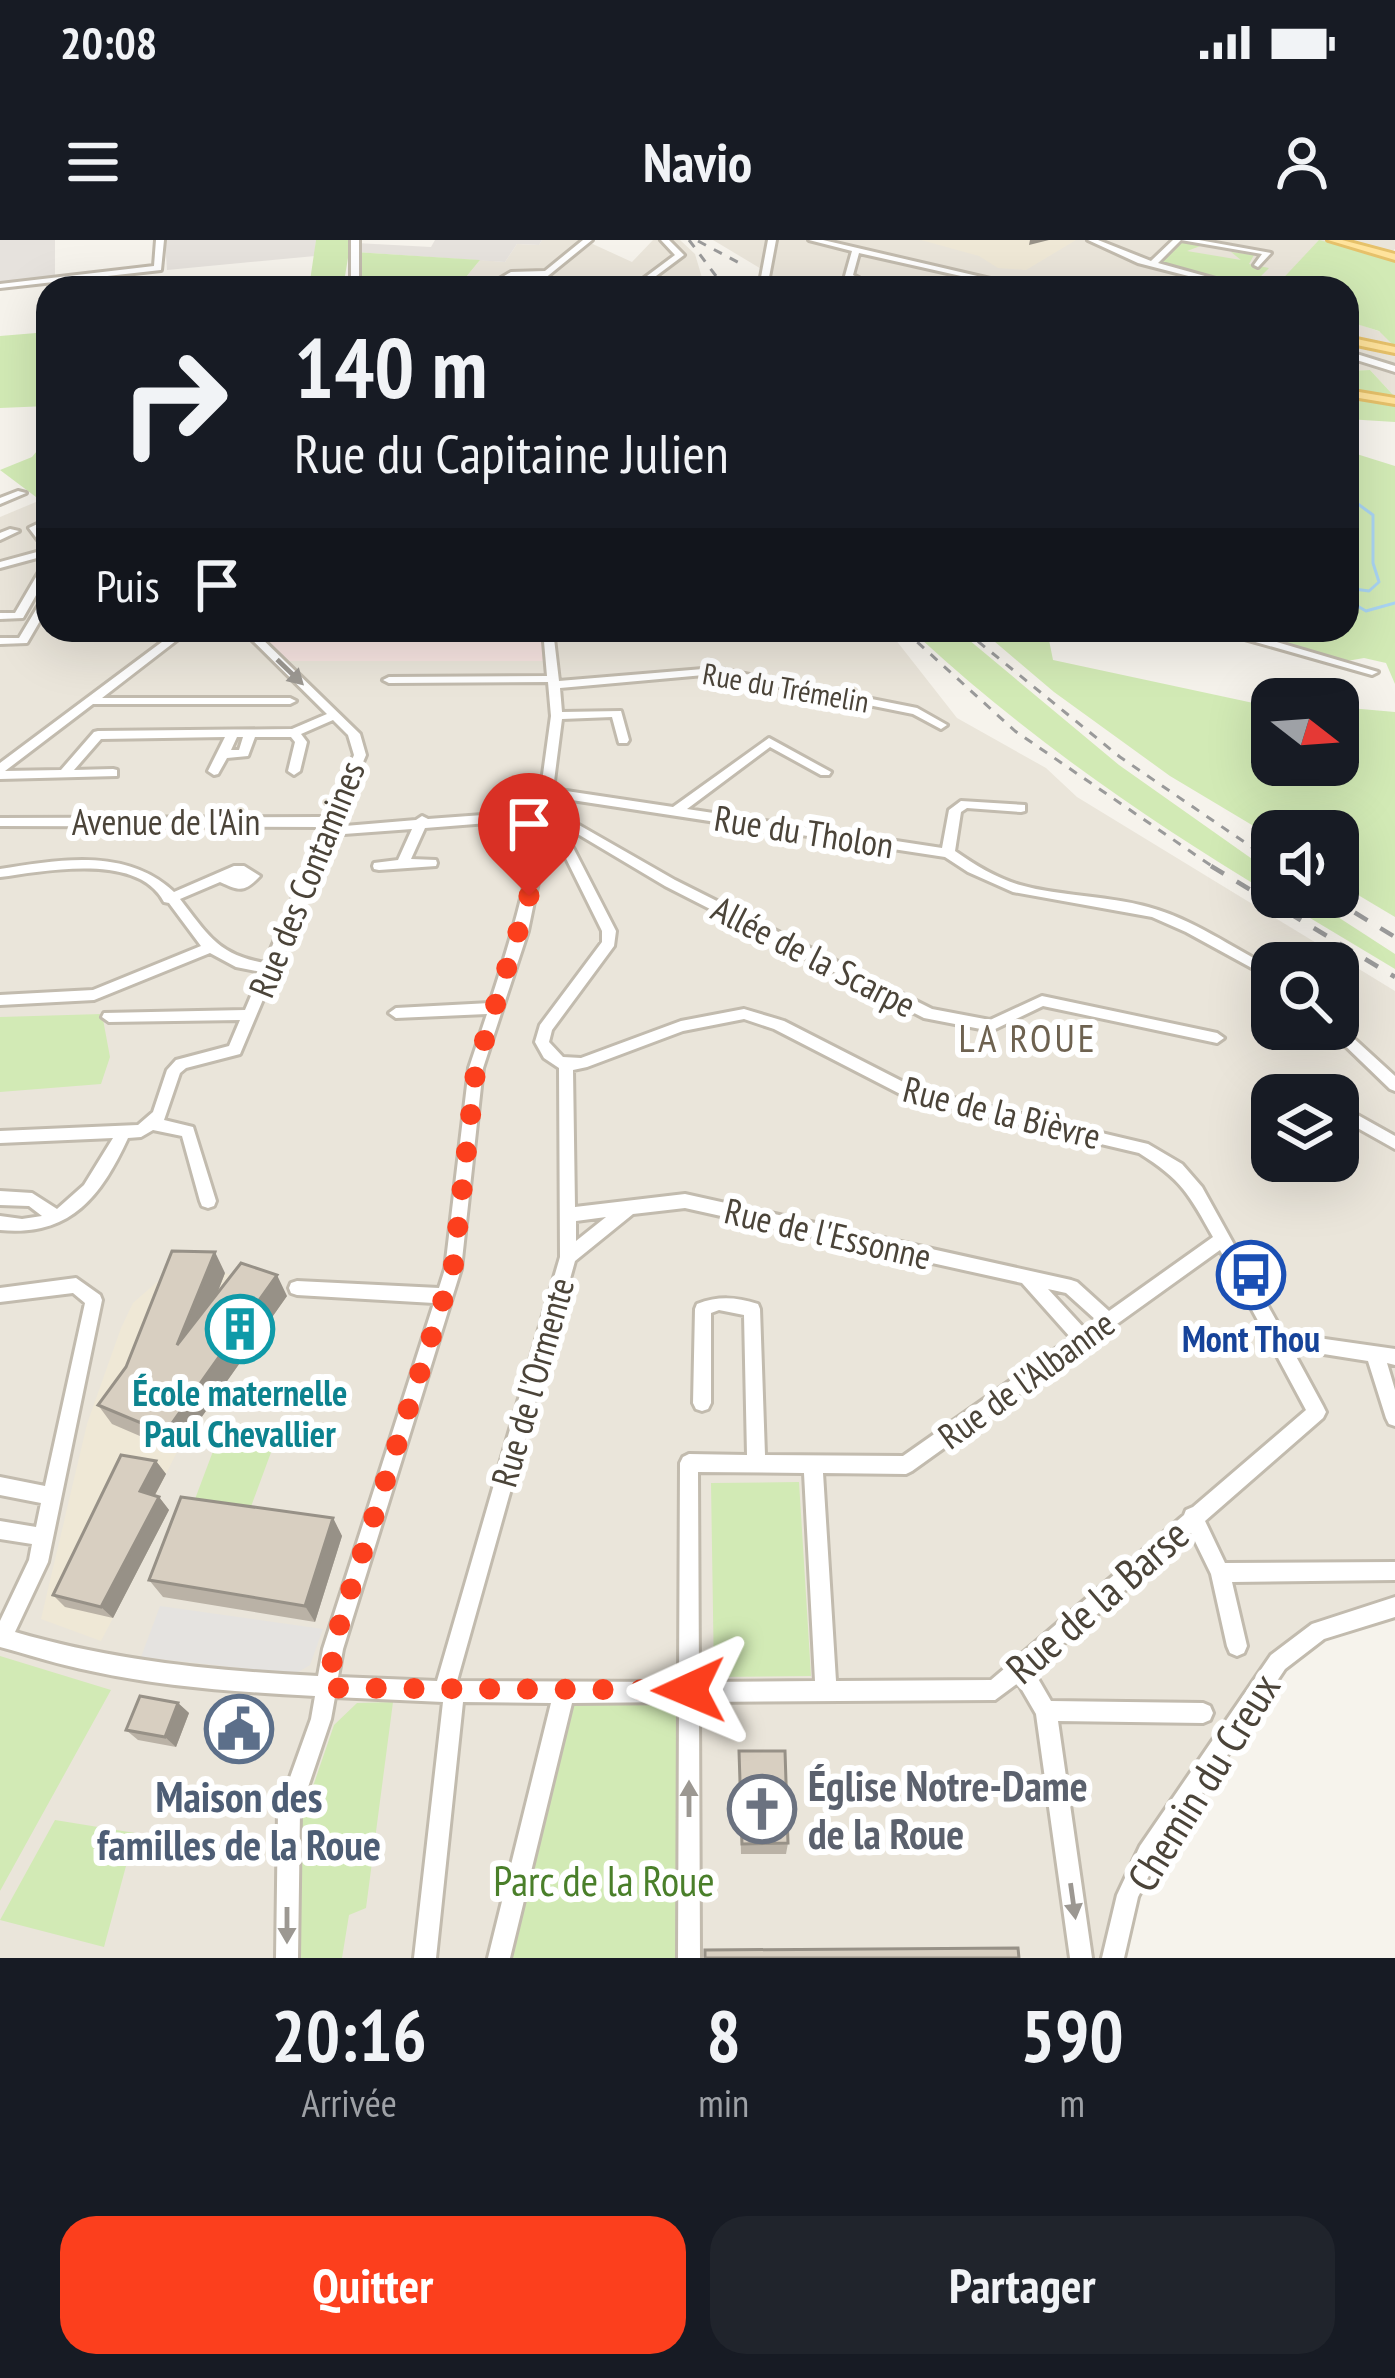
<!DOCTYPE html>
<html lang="fr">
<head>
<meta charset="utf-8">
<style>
	body { margin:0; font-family:"PT Sans Narrow",sans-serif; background:#20242c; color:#f1f3f6; height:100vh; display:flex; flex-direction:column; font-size:45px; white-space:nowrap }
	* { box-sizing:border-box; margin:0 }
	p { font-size:39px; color:#9ea1a6 }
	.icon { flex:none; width:66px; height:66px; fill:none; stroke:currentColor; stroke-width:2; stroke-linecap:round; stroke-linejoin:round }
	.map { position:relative; height:1718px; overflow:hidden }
	.details { display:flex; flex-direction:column; background:#171b24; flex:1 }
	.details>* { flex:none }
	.top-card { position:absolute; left:36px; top:36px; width:1323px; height:366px; border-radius:36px; box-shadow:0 12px 48px #0002; background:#171b24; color:#f1f3f6; overflow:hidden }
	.needle { width:78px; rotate:107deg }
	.buttons { position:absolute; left:1251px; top:438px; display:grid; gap:24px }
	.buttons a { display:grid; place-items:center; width:108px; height:108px; border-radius:24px; background:#171b24; box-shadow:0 12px 48px #0002; font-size:60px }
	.pin { position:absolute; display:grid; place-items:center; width:102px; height:102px; color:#fff; margin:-123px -51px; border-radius:50% 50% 50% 0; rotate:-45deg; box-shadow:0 0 12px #0007 }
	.pin .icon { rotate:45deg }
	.me { position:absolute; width:132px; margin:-66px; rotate:269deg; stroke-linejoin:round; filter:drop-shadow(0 0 9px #0008) }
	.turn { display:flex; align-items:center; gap:42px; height:252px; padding:0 60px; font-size:54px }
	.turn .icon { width:156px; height:156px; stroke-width:2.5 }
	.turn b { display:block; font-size:84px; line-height:102px }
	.then { display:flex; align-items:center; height:114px; padding:0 60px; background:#0003; gap:24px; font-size:45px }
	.eta { display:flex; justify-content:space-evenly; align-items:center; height:204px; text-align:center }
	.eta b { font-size:72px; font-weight:800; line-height:84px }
	.cta { display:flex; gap:24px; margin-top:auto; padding:24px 60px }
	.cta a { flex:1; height:138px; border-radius:36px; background:#fc3f1d; color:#fff; font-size:48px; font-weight:800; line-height:138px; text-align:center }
	.cta a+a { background:#20242c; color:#f1f3f6 }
	.status { display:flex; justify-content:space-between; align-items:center; height:84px; padding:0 60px; background:#171b24; direction:ltr }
	.status svg { height:33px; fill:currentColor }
	header { display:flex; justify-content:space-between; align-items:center; height:156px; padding:0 60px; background:#171b24; font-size:54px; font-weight:800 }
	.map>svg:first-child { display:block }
	.residential { fill:#eae5da; fill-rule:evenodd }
	.industrial { fill:#e6e2dd }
	.education { fill:#efe8d6 }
	.medical { fill:#f6e3e0 }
	.green { fill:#d2eab5 }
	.parking { fill:#e5e3e0 }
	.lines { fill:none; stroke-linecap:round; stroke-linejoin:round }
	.stream { stroke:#a9d4f2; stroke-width:3 }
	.minor-casing { stroke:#c2bbae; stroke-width:6 }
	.major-casing { stroke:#e6c16a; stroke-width:6 }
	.minor { fill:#fff; fill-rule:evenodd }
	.major { fill:#ffe39c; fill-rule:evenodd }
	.rail-far1 { stroke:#9a9a9a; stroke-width:3; stroke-dasharray:9 9; stroke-linecap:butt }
	.rail { stroke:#9a9a9a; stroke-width:4.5; stroke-dasharray:15 15; stroke-linecap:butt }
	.wall { fill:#bab2a6 }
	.shaded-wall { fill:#979187 }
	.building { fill:#d8cfc1; stroke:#979187; stroke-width:3 }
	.oneway { fill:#9c9892 }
	.route { stroke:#fc3f1d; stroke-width:21; stroke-dasharray:0 37.8 }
	.labels { text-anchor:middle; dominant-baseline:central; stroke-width:12; stroke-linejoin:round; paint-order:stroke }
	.far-street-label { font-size:30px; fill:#4b4439; stroke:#fff }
	.street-label { font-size:36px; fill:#4b4439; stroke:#fff }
	.transit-label { font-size:36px; font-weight:bold; fill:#164399; stroke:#fff }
	.culture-label { font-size:36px; font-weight:bold; fill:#0d838f; stroke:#fff }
	.neighbourhood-label { font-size:39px; letter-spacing:3px; fill:#6e6250; stroke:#fff }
	.near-street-label { font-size:42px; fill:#4b4439; stroke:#fff }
	.near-worship-label { font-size:42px; font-weight:bold; fill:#5b616d; stroke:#fff; text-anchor:start }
	.near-service-label { font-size:42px; font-weight:bold; fill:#4e5e75; stroke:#fff }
	.near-park-label { font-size:42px; fill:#4a7f2a; stroke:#fff }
</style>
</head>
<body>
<div class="status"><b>20:08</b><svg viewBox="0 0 49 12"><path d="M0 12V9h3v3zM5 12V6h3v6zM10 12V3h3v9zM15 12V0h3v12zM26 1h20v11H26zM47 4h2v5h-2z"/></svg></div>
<header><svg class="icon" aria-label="menu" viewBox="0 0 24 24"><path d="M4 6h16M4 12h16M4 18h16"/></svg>Navio<svg class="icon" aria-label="person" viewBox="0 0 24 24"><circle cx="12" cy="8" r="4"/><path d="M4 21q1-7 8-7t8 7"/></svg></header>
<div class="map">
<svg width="1395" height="1718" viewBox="0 0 1395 1718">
	<rect width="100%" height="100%" fill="#f6f3ec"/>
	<path class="residential" d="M542,0H584L632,22L653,0H680L695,14L705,48H457L480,20L505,22L517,4L539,5Z
		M713,0H1395V9L1390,13L1329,1L1288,48H760L763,30Z
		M1347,80L1395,97V157L1370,130L1347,131Z
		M48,257V390H888L957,478L1046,528L1077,557L1395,751V1373L1315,1402L1278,1434L1134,1654L1119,1718H0V277ZM1272,723H1338V789H1272ZM1272,855H1338V921H1272Z"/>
	<path class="industrial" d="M0,0H55V38L0,43Z
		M165,0H316L315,16L167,30Z
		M435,0H542L539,5L517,4L505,22L355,12L356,3L431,7Z"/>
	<path class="education" d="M921,0H1076L1026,30L998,28L979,16Z
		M184,1032L225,1033L287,1056L177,1212L151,1264L169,1270L101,1401L41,1379L87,1184L121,1088L133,1063L157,1042Z"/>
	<path class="medical" d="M256,390H490V402L542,401L543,421H289Z"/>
	<path class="green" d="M316,0H351L343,48H309Z
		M1319,0L1395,19V107L1379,91L1347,81V48H1274Z
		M1181,2L1203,5L1187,11L1241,20L1231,12L1254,15L1249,24L1269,28L1254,43H1241L1157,23Z
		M355,12L480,20L457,48H406L407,37L357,39Z
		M48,92V166L0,168V96Z
		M1370,130L1395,157V182L1347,179V131Z
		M41,206H48V257L40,260L0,230L32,217Z
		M1347,211L1395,226V444L1386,423L1364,418L1341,422L1209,391L1347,390Z
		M922,390H957L1119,525L1272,633V655C1146,579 1030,499 921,399Z
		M981,390H1047L1053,420L1272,467V525H1338V467L1395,472V677L1338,643V591H1272V597L1170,536L1054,452Z
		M1275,657H1307L1395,714V729Z
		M102,774L110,817L101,844L0,852V777Z
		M224,1182L280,1188L249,1272L192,1267Z
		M799,1242L811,1436L714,1437L711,1243Z
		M0,1416L111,1450L0,1651Z
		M393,1462L366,1668L349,1675L342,1718H298V1590L334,1485L357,1463Z
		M571,1463L677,1464L676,1718H511Z
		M55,1580L135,1593L104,1707L0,1680Z"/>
	<path class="parking" d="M160,1366L323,1389L310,1425L295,1434L141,1417Z"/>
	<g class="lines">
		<path class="stream" d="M1347,256L1373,275V323L1379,342L1369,351L1347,348
			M1347,360L1366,371L1395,363"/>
		<g class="minor-casing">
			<path id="minor" d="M156,0H164L161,30L0,48V44L154,26Z
				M351,0H359V48H351Z
				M583,0H592L533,48H524L539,36H516L494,48H484L511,32L545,31Z
				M661,0H669L684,15L640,48H631L675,15Z
				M768,0H776L767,48H759Z
				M809,0H823L1029,48H1015L970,38L951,48H941L961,36L859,13L853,35L864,41V45H861L845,36L852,11Z
				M1088,0H1098L1151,21L1173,0H1181L1158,23L1248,48H1235L1138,23Z
				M1181,0H1199L1271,13L1258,27L1254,25L1262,14Z
				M1347,111L1395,126V132L1347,117Z
				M18,251L26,253L0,264V258Z
				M48,279V286L40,289L48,299V315L0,328V322L48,309L44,308L29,288Z
				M10,289L19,291L0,300V293Z
				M48,322V334L23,378L0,379V373H15L43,325Z
				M48,355V367L27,403L0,404V398H19L43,358Z
				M178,390H190L102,458H290L296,461L290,464H93L5,531L61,530L94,492L98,491L292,489L327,474L242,390H253L360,494L366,515L337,583L345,586L416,580L422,576L428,579L538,571L551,476L548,442L389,443L383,440L389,437L547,436L543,390H553L559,441L715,428L917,468L947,485L941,489L913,474L715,434L560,448L562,472L621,471L629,500L627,503H619L612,477L562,479L553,549L673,567L769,498L831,532L829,535H821L770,507L687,569L942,608L949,570L961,561L1025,565V571L1021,572L967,568L961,572L955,611C975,625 996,638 1020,645C1062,657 1106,655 1148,667C1193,679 1231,707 1272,728V739L1186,692L1152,677L1013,652L968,632L945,617L552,557V574L528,691L483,828L461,1029L343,1409L338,1437L437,1441L560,1017L559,828L544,818L535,802L540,785L602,702V691L553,592L559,588L565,592L616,691L614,706L552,790L549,802L563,817L581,818L681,781L744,769L784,781L919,850L1148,904L1182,924L1202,947L1283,1093L1395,1109V1125L1387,1123L1395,1150V1186L1389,1184L1386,1178L1368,1121L1292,1109L1323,1166L1326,1172L1323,1178L1205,1281L1225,1323L1395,1322V1340L1232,1342L1247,1406L1244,1413L1237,1416L1230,1413L1227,1406L1211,1334L1191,1293L1033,1430L1051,1461L1203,1463L1210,1466L1213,1473L1210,1480L1203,1483L1058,1481L1092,1718H1070L1036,1474L1018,1443L995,1460L699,1462L700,1718H678L679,1462L572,1463L510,1718H488L551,1463L463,1462L436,1718H414L443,1462L335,1457L331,1479L300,1571L298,1718H276L278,1571L311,1479L315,1456C240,1452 164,1447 91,1431C60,1425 30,1415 0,1407V1381L29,1320L32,1304L0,1299V1281L36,1287L41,1263L0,1255V1237L45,1246L85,1063L73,1053L0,1062V1048L76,1038L100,1055L102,1060L48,1322L15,1392C114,1421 216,1431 318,1436L323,1409L434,1063L297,1055L291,1053L289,1048L291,1043L297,1041L439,1048L445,1029L469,828L487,774L396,778L389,773L396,768L490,763C510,702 528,642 537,579L425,588L411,619L436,620L437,623L436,626L379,630L374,629L373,626L374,623L398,620L412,589L344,594L334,591L240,814L186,828L180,833L164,880L193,887L216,961L214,966L208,968L202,966L200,961L182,896L153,890L141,897L128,898C101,956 71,997 0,990V976L22,979L42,976L29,966L0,965V951L32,953L57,969L84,945L113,898L0,903V891L138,885L153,872L167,830L176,820L229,806L240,780L109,782L102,777L104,773L245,770L261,732L236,727L210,713L94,760L0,765V755L93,750L201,706L169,663L164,662C138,612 46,631 0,637V629C59,620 126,607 174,652L234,626H244L260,636C244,653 240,651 220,642L180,659C208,695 218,715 265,723L323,587L0,586V578L320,577L327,579L354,515L348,495L333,480L301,494L307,502L300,531L294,535L288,531L295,502L291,497H255L248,516L227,518L218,534L214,535L208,531L225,497L101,499L74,530L113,529L117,530V536L0,539V523ZM237,497H243L239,510H231ZM744,779L774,789L910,859L1139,913C1182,940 1189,954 1213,997L1109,1071L1077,1042L1071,1040L685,954L575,967L573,830L587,827L683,791ZM685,968L1022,1043L1071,1098L903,1216L765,1215L760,1069L758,1064C735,1057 719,1056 697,1064L695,1069L693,1163L696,1169L702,1171L708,1169L711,1163V1073L719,1070L744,1075L747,1215L689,1214L683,1217L680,1223L679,1442L457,1441L575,1021L633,974ZM606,977L576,1001V981ZM1220,1010L1306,1170L1193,1267L1186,1270L1184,1275L991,1440L836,1441L823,1233L906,1234L912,1231ZM1048,1049L1066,1053L1096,1080L1084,1088ZM698,1232L804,1233L815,1441L699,1442Z
				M1155,390L1246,393L1378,432L1372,435L1245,399L1160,393Z
				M565,577L675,640L932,769L990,780L1042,756L1217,793L1224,798L1217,803L1043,766L991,791L924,778L665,646L561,584V578Z
				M1338,784L1395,836V851L1390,849L1332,793L1330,789H1338Z
				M1292,837L1317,851L1319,855C1306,855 1293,856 1285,843L1287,839Z
				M1338,864L1395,896V909L1338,877Z
				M1395,1357V1377L1324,1399L1285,1429L1156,1622L1138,1657L1124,1718H1102L1117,1655L1140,1606L1271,1415L1312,1384Z"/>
		</g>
		<g class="major-casing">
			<path id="major" d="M1328,0H1342L1395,14V20Z
				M1347,97L1395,107V113L1347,103Z
				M1347,150L1395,158V164L1347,156Z"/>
		</g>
		<use href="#minor" class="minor"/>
		<use href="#major" class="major"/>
		<path class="rail-far1" d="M689,0L725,48
			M698,1L745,26
			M904,390L1015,491L1216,629
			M964,390L1120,517L1272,621"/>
		<path class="rail" d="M1211,626L1395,737
			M1329,657L1395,697"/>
	</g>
	<path class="wall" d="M225,1033L217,1054L287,1056L177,1212L112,1184L98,1165Z
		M156,1221L166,1234L155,1255L159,1257L169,1270L113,1378L65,1367L53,1355Z
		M333,1278L342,1296L315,1382L163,1357L149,1340Z
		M178,1463L189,1473L176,1507L138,1500L126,1490Z
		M739,1511L788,1603L786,1614H741Z"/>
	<path class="shaded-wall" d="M1030,0H1049L1029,5Z
		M215,1012L225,1033L189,1125L177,1105Z
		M277,1035L287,1056L177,1212L165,1193Z
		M156,1221L166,1234L150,1264L140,1251Z
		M159,1257L169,1270L113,1378L101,1367Z
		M333,1278L342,1296L315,1382L305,1366Z
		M178,1463L189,1473L176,1507L165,1497Z"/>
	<path class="building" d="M172,1011L215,1012L177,1105L241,1023L277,1035L165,1193L98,1165L126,1127Z
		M121,1215L156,1221L140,1251L159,1257L101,1367L53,1355Z
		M181,1257L333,1278L305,1366L149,1340Z
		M140,1456L178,1463L165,1497L126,1490Z
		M739,1511H785L788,1603L742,1604Z
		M1018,1708L1019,1718H705V1710Z"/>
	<defs><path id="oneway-solid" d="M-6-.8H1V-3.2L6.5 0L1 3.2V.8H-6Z" transform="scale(3)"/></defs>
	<g class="oneway">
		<use href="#oneway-solid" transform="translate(290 432) rotate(44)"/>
		<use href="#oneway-solid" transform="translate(689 1559) rotate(-90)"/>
		<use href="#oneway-solid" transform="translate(1073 1661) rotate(82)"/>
		<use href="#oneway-solid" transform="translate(287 1685) rotate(90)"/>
	</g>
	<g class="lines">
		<path class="route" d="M529,656L476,828L453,1029L340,1383L327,1448L689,1450"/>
	</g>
	<defs>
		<g id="bus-ring" transform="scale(3.45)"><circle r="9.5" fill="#fff" stroke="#1a4fb4" stroke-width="1.5"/><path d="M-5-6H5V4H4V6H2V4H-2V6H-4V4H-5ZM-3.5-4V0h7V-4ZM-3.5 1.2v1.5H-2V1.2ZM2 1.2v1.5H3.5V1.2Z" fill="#1a4fb4"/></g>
		<g id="building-ring" transform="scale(3.45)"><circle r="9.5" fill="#fff" stroke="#0f9aa8" stroke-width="1.5"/><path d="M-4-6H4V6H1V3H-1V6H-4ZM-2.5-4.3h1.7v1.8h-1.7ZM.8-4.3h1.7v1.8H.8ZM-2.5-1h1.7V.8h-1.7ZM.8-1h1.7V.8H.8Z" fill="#0f9aa8"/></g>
		<g id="civic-ring" transform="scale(3.45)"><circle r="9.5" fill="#fff" stroke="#5c6f8a" stroke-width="1.5"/><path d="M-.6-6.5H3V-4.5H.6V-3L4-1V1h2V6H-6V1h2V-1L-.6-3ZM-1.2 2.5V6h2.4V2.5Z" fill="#5c6f8a"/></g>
		<g id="church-ring" transform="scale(3.45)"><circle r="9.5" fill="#fff" stroke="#6b7280" stroke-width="1.5"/><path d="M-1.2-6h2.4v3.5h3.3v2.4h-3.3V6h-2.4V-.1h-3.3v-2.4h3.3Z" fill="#6b7280"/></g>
	</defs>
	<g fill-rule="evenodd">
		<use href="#bus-ring" x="1251" y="1035"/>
		<use href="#building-ring" x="240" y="1089"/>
		<use href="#civic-ring" x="239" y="1489"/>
		<use href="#church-ring" x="762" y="1569"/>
	</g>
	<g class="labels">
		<g class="far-street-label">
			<text transform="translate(786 447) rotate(10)">Rue du Trémelin</text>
		</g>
		<g class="street-label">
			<text x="166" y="581">Avenue de l'Ain</text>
			<text transform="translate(804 591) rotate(9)">Rue du Tholon</text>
			<text transform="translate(306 639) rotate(-68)">Rue des Contamines</text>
			<text transform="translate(814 716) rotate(27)">Allée de la Scarpe</text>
			<text transform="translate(1002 872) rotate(14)">Rue de la Bièvre</text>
			<text transform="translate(828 993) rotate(13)">Rue de l'Essonne</text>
			<text transform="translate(1026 1139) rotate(-36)">Rue de l'Albanne</text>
			<text transform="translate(532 1142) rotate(-74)">Rue de l'Ormente</text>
		</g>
		<g class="transit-label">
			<text x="1251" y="1098">Mont Thou</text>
		</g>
		<g class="culture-label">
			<text x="240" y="1152">École maternelle<tspan x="240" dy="41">Paul Chevallier</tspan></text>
		</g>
		<g class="neighbourhood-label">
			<text x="1028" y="797">LA ROUE</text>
		</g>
		<g class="near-street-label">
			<text transform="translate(1097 1361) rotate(-41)">Rue de la Barse</text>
			<text transform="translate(1203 1542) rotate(-58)">Chemin du Creux</text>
		</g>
		<g class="near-worship-label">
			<text x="808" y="1545">Église Notre-Dame<tspan x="808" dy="48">de la Roue</tspan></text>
		</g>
		<g class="near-service-label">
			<text x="239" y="1556">Maison des<tspan x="239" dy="48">familles de la Roue</tspan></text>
		</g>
		<g class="near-park-label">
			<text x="604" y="1640">Parc de la Roue</text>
		</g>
	</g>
</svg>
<div class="buttons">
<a><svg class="needle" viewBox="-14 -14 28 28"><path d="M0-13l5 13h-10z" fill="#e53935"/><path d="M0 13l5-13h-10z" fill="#9ea1a6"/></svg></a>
<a><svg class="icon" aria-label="sound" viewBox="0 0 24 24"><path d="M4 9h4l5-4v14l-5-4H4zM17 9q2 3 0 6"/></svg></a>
<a><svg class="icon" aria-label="search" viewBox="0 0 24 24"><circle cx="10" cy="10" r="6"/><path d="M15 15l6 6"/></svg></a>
<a><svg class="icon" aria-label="layers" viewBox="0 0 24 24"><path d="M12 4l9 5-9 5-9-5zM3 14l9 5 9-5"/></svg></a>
</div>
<div class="pin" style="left:529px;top:656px;background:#d93025"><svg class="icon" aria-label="arrive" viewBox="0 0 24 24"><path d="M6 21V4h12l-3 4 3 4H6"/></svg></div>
<svg class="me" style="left:689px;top:1450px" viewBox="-20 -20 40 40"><path d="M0-17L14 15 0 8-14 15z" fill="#fc3f1d" stroke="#fff" stroke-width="4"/></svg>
<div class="top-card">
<div class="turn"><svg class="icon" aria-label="right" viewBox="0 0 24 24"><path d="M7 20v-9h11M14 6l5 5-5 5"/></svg><div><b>140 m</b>Rue du Capitaine Julien</div></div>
<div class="then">Puis<svg class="icon" aria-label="arrive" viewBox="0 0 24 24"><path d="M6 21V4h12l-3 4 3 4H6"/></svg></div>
</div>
</div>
<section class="details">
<div class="eta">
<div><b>20:16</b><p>Arrivée</p></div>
<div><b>8</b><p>min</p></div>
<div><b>590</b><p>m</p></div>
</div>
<div class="cta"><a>Quitter</a><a>Partager</a></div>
</section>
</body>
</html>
